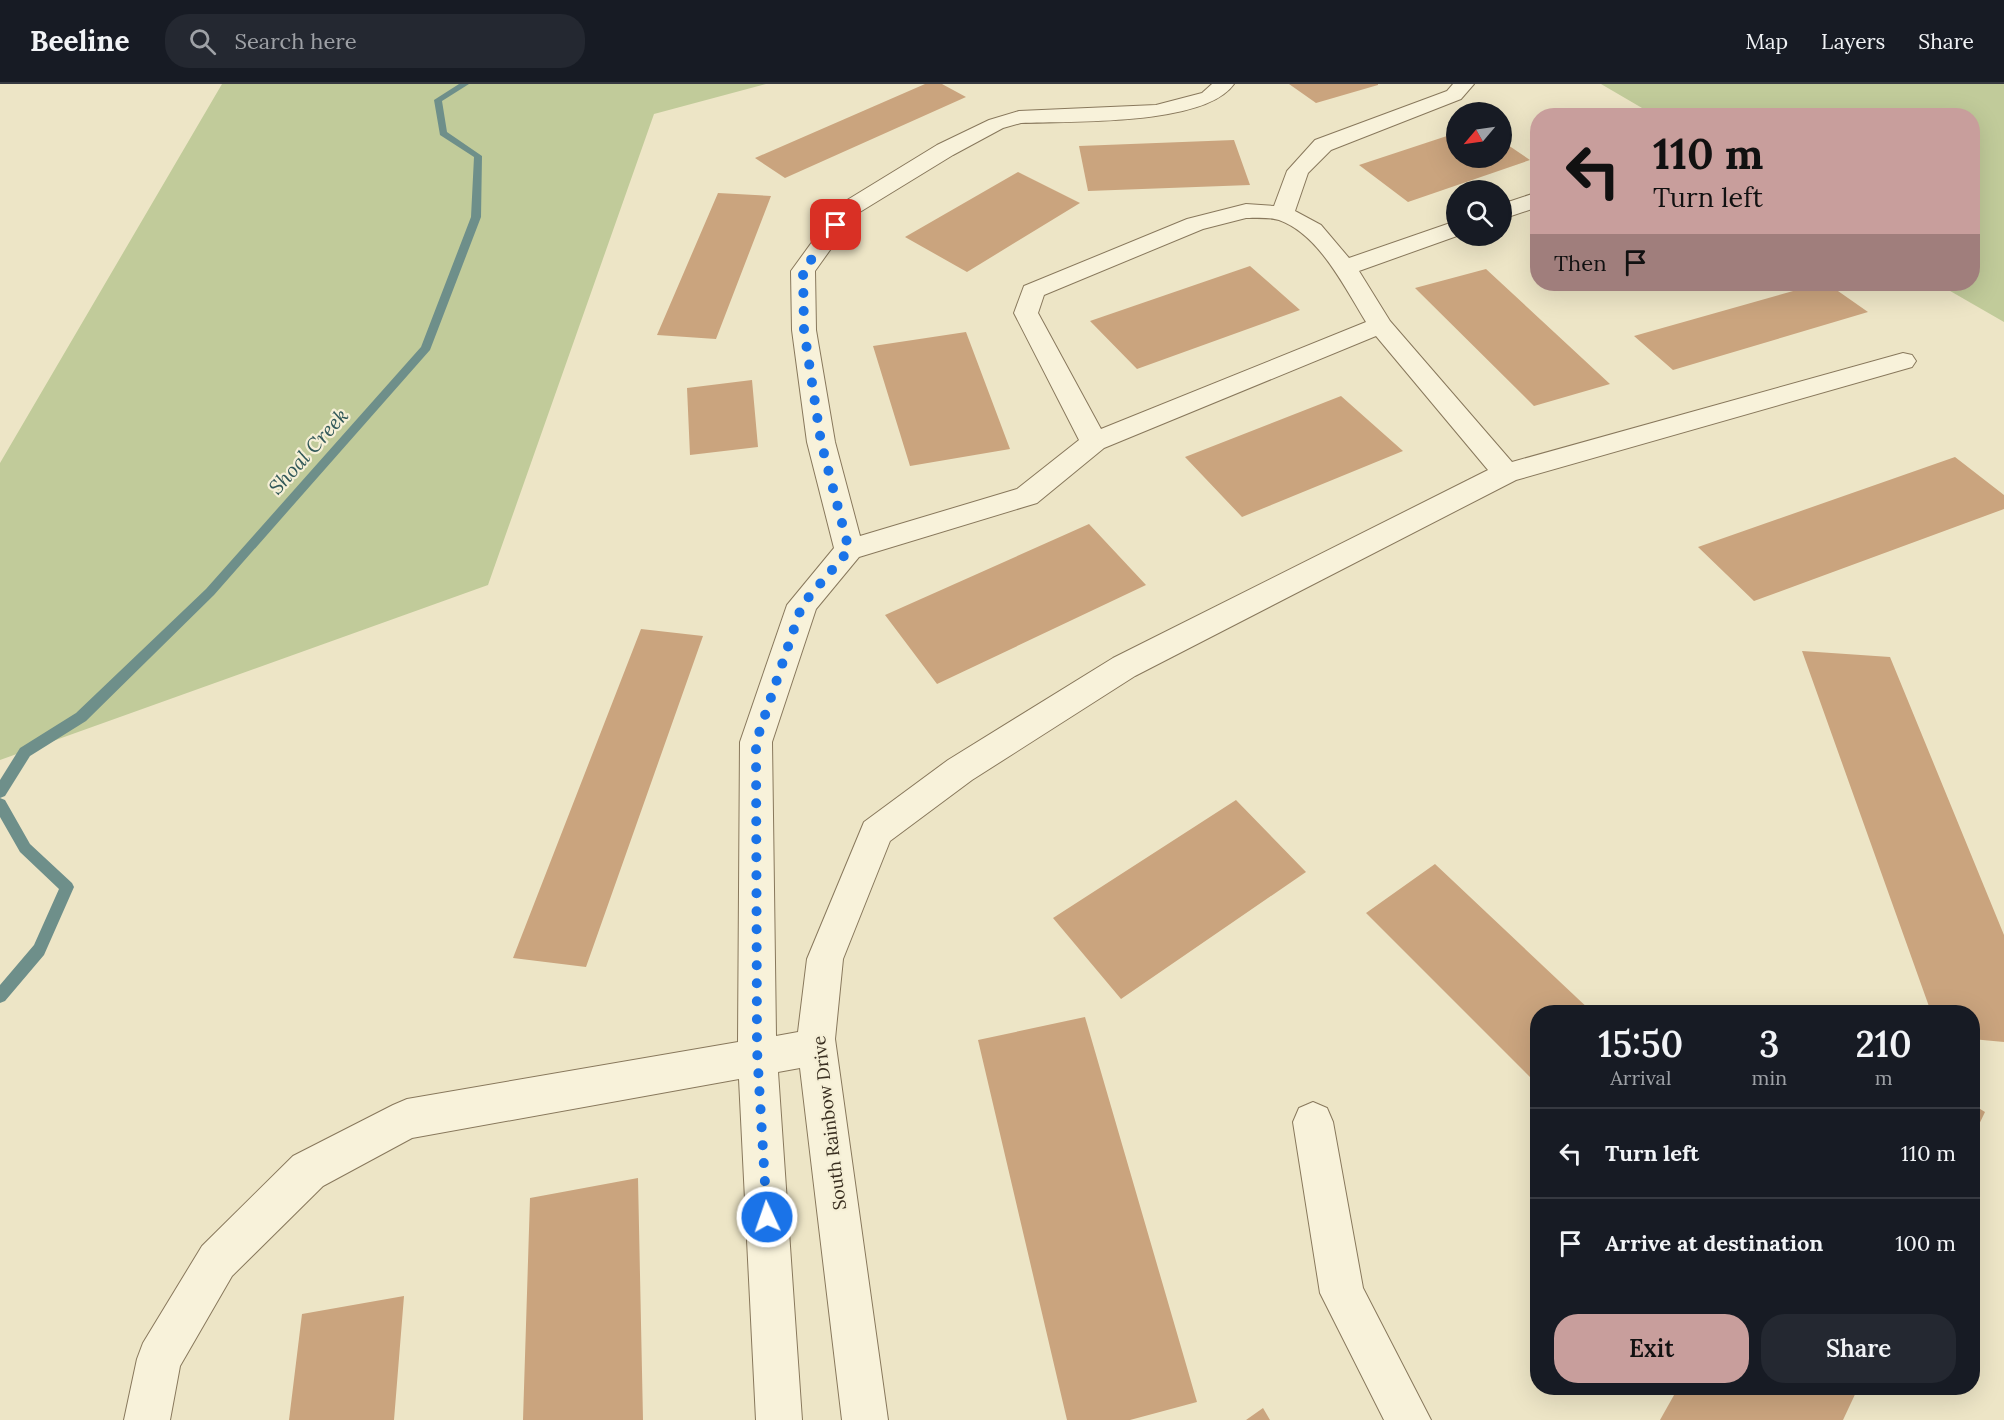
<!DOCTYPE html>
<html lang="en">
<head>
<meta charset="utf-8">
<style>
	body { margin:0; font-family:Lora,serif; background:#242831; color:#f1f3f6; height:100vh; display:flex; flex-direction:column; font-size:22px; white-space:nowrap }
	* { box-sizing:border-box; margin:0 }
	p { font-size:20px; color:#9ea1a6 }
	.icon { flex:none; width:33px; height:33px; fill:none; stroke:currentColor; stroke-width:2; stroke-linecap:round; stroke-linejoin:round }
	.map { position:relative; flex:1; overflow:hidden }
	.details { position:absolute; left:1530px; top:921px; width:450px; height:390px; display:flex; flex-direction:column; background:#171b24; border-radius:24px; box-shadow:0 6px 24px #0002 }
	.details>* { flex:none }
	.hud { position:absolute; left:1530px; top:24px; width:450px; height:183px; border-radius:24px; box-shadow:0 6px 24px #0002; background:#c89e9c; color:#111; overflow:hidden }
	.needle { width:39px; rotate:241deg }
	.controls { position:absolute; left:1446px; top:18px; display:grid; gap:12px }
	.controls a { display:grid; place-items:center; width:66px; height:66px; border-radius:50%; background:#171b24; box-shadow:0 6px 24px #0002; font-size:30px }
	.pin { position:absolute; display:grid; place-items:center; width:51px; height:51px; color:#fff; margin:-26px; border-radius:12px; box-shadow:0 3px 9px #0006 }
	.me { position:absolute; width:66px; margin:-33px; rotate:357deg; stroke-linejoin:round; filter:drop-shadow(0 0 4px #0008) }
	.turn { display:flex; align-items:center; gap:21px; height:126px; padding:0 24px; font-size:27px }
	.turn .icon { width:78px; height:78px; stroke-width:2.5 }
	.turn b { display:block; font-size:42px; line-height:51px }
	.then { display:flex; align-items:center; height:57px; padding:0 24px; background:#0003; gap:12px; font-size:22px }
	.eta { display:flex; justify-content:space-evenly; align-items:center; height:102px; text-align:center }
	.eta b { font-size:36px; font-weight:600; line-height:42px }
	.button { display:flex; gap:12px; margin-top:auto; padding:12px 24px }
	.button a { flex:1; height:69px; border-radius:24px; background:#c89e9c; color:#111; font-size:24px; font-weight:600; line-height:69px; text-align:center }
	.button a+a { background:#242831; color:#f1f3f6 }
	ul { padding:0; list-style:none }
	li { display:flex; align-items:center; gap:18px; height:90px; padding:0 24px; border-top:2px solid #363941 }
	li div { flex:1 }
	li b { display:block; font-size:22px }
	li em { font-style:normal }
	header { display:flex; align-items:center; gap:36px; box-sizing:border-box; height:84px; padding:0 30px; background:#171b24; border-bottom:2px solid #363941 }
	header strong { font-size:28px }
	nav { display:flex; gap:33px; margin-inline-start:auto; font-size:21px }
	.search { width:420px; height:54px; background:#242831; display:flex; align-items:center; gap:15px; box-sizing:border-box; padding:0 21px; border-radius:24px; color:#9ea1a6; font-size:22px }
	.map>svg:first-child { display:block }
	.green { fill:#c1cb9a }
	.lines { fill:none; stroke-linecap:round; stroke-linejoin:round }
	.stream { fill:#6e8f8a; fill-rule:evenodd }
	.building { fill:#caa47e }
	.minor-casing { stroke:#88785c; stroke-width:2 }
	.minor { fill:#f8f2da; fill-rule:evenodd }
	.route { stroke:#1a73e8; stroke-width:10; stroke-dasharray:0 18 }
	.labels { text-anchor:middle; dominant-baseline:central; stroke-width:4.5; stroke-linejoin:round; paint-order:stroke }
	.street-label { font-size:18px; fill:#392e20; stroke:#f5efd6 }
	.water-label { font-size:20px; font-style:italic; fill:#305758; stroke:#f5efd6 }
</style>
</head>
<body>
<header>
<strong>Beeline</strong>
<div class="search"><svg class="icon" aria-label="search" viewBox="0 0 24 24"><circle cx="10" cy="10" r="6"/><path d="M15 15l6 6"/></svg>Search here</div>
<nav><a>Map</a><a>Layers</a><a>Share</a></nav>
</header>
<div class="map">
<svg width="2004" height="1336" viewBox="0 0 2004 1336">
	<rect width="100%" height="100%" fill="#ede5c6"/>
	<path class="green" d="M222,0H766L654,30L488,501L0,676V379Z
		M1601,0H2004V238L1938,200H1972V32L1654,31Z"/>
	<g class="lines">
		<path class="stream" d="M459,0H469L442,17L447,48L482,72L481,133L430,266L214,511L86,637L30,672L5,712L0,714V696L20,664L76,629L206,505L421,263L471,133L474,73L440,51L434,16Z
			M0,714L5,716L30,760L72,799L74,803L44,871L5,917L0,919V901L34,861L59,805L20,768L0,733Z"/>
	</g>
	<path class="building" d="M925,0H942L966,13L785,94L755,74Z
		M1289,0H1378V1L1316,19Z
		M1456,49V74H1502V57L1530,76L1408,118L1359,81Z
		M1234,56L1250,101L1088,107L1079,62Z
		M1018,88L1080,119L967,188L905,153Z
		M718,109L771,112L716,255L657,251Z
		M1250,182L1300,226L1137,285L1090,237Z
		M1486,185L1610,300L1534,322L1415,204Z
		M1818,200H1828L1868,228L1673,286L1634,252Z
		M966,248L1010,365L910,382L873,262Z
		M752,296L758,363L690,371L687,304Z
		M1341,312L1403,367L1242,433L1185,373Z
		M1955,373L2004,411V425L1754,517L1698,463Z
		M1089,440L1146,501L937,600L885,531Z
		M641,545L703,552L586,883L513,874Z
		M1802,567L1890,573L2004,851V958L1972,955V928H1931Z
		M1236,716L1306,788L1121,915L1053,834Z
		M1435,780L1592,928H1538V1001L1366,829Z
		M1085,933L1197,1318L1130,1336H1067L978,956Z
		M1972,1020L1985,1028L1972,1055Z
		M638,1094L643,1336H523L530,1114Z
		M404,1212L394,1336H289L302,1230Z
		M1678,1304H1858L1843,1336H1660Z
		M1263,1324L1270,1336H1246Z"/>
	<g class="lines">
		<g class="minor-casing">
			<path id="minor" d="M1212,0H1234C1205,42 1070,37 1021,39L1003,44L953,71L855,131L815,187L816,246L835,358L860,452L1017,405L1079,356L1014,229L1024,202L1187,135L1246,120L1274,122L1287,87L1315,56L1447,7L1453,0H1474L1461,15L1331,66L1308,89L1295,127L1321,141L1349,174L1456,137L1457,152L1359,187L1390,237L1512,378L1903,269L1912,271L1916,277L1912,283L1516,396L1135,592L972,696L890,757L843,875L835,955L888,1336H842L800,984L778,988L802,1336H756L739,995L412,1054L323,1102L232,1192L180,1282L170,1336H124L137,1275L143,1259L202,1162L293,1072L393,1021L407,1015L738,958L740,658L787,521L834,464L807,358L792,246L791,187L839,121L937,61L989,36L1019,27L1156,21L1202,9ZM1246,134C1256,134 1270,133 1279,136C1319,150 1345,204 1366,238L1101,345L1038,229L1044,211L1203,145ZM1376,252L1488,386L1113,574L948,676L864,738L807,875L798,948L776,952L772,658L816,525L859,473L1037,419L1104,364Z
				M1538,108V123L1502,135V120Z
				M1313,1018L1327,1024L1333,1038L1363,1204L1431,1336H1384L1320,1209L1293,1038L1299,1024Z"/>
		</g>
		<use href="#minor" class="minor"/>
	</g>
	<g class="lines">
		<path class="route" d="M767,1133L757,966L756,658L802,521L849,466L821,358L804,246L803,187L836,141"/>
	</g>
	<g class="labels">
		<g class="street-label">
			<text transform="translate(829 1039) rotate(-97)">South Rainbow Drive</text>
		</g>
		<g class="water-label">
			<text transform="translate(308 367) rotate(-48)">Shoal Creek</text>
		</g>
	</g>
</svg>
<div class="controls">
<a><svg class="needle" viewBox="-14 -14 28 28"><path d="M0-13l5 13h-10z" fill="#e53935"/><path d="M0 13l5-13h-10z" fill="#9ea1a6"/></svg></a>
<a><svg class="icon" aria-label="search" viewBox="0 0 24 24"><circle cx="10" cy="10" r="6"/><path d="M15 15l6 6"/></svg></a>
</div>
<div class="pin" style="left:836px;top:141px;background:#d93025"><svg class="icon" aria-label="arrive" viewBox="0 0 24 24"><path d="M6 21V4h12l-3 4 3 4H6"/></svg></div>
<svg class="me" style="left:767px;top:1133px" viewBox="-20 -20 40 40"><circle r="17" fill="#1a73e8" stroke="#fff" stroke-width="3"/><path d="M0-11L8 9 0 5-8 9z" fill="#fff"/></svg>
<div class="hud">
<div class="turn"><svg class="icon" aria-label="left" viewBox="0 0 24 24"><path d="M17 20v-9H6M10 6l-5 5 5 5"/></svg><div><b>110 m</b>Turn left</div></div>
<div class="then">Then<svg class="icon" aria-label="arrive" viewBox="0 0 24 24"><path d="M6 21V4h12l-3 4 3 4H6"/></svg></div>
</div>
<section class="details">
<div class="eta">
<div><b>15:50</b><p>Arrival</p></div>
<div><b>3</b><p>min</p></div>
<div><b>210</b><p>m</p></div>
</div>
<ul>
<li><svg class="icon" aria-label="left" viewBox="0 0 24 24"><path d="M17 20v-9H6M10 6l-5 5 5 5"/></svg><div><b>Turn left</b></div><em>110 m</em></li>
<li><svg class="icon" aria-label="arrive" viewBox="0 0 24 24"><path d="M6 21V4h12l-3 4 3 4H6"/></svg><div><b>Arrive at destination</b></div><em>100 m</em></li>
</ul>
<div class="button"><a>Exit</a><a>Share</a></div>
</section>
</div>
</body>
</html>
